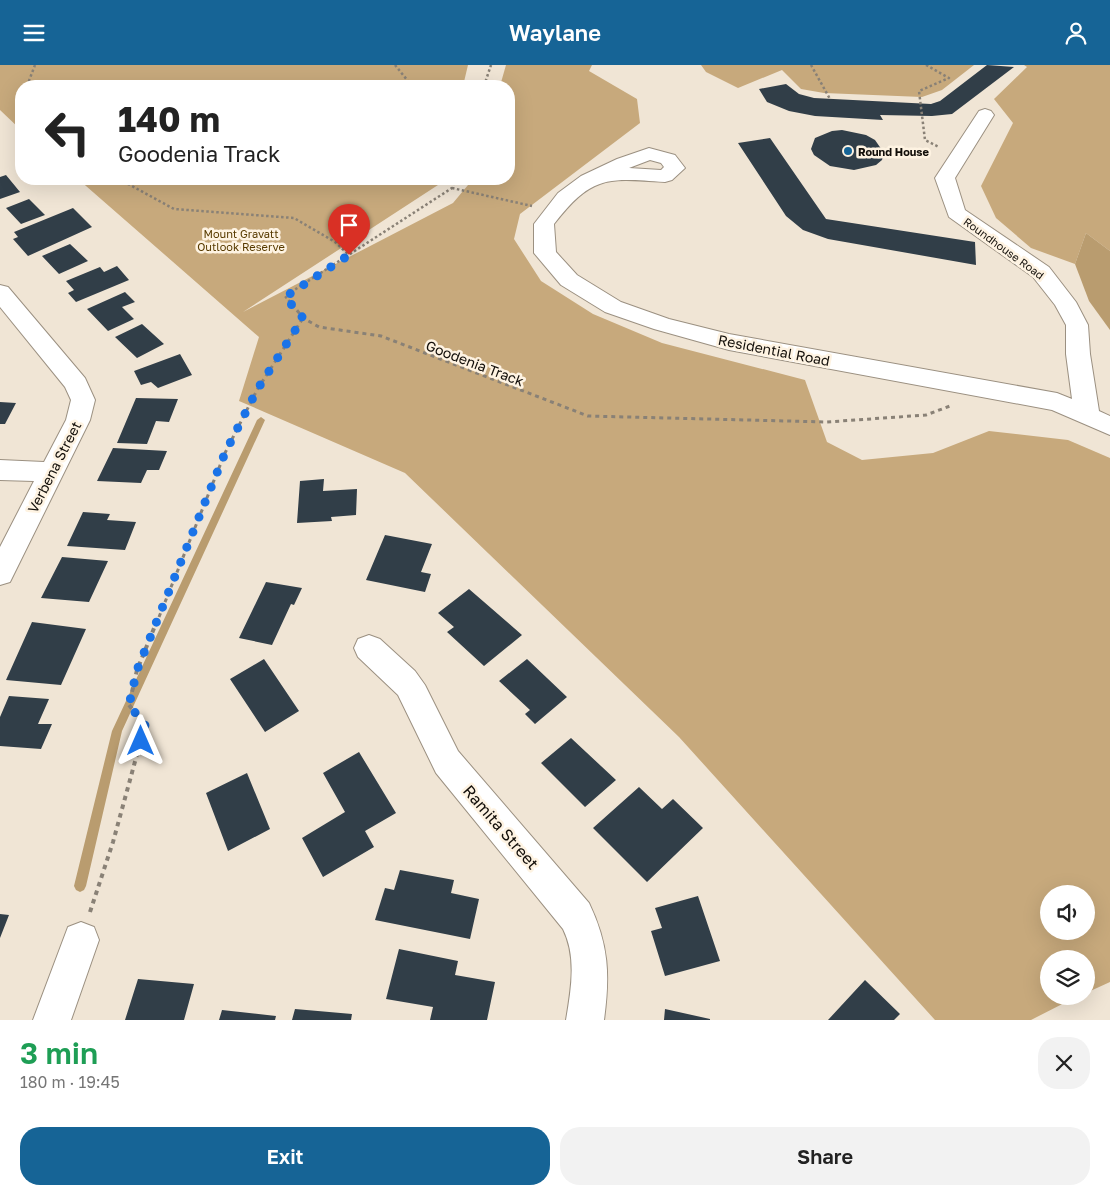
<!DOCTYPE html>
<html lang="en">
<head>
<meta charset="utf-8">
<style>
	body { margin:0; font-family:"Golos Text",sans-serif; background:#f2f2f2; color:#222; height:100vh; display:flex; flex-direction:column; font-size:19px; white-space:nowrap }
	* { box-sizing:border-box; margin:0 }
	p { font-size:16px; color:#767676 }
	.icon { flex:none; width:28px; height:28px; fill:none; stroke:currentColor; stroke-width:2; stroke-linecap:round; stroke-linejoin:round }
	.map { position:relative; height:955px; overflow:hidden }
	.side { display:flex; flex-direction:column; background:#fff; flex:1 }
	.side>* { flex:none }
	.banner { position:absolute; left:15px; top:15px; width:500px; height:105px; border-radius:20px; box-shadow:0 5px 20px #0002; background:#fff; color:#222; overflow:hidden }
	.buttons { position:absolute; left:1040px; top:820px; display:grid; gap:10px }
	.buttons a { display:grid; place-items:center; width:55px; height:55px; border-radius:50%; background:#fff; box-shadow:0 5px 20px #0002; font-size:25px }
	.pin { position:absolute; display:grid; place-items:center; width:42px; height:42px; color:#fff; margin:-51px -21px; border-radius:50% 50% 50% 0; rotate:-45deg; box-shadow:0 0 5px #0007 }
	.pin .icon { rotate:45deg }
	.me { position:absolute; width:55px; margin:-28px; rotate:0deg; stroke-linejoin:round; filter:drop-shadow(0 0 4px #0008) }
	.turn { display:flex; align-items:center; gap:18px; height:105px; padding:0 20px; font-size:22px }
	.turn .icon { width:65px; height:65px; stroke-width:2.5 }
	.turn b { display:block; font-size:35px; line-height:42px }
	.round { display:grid; place-items:center; flex:none; width:52px; height:52px; border-radius:20px; background:#f2f2f2 }
	.overview { display:flex; align-items:center; justify-content:space-between; height:85px; padding:0 20px }
	h1 { font-size:30px; font-weight:600; line-height:38px; color:#1e9e55 }
	.action { display:flex; gap:10px; margin-top:auto; padding:10px 20px }
	.action a { flex:1; height:58px; border-radius:20px; background:#166496; color:#fff; font-size:20px; font-weight:600; line-height:58px; text-align:center }
	.action a+a { background:#f2f2f2; color:#222 }
	header { display:flex; justify-content:space-between; align-items:center; height:65px; padding:0 20px; background:#166496; color:#fff; font-size:22px; font-weight:600 }
	.map>svg:first-child { display:block }
	.forest { fill:#c7a97c; fill-rule:evenodd }
	.water { fill:#b99c6f }
	.lines { fill:none; stroke-linecap:round; stroke-linejoin:round }
	.stream { fill:#b99c6f; fill-rule:evenodd }
	.building { fill:#313e48 }
	.minor-casing { stroke:#9b9081; stroke-width:2 }
	.path-far2 { stroke:#898176; stroke-width:2.5; stroke-dasharray:2.5 2.5; stroke-linecap:butt }
	.path-far1 { stroke:#898176; stroke-width:3; stroke-dasharray:4 4; stroke-linecap:butt }
	.path { stroke:#898176; stroke-width:4; stroke-dasharray:4.5 4.5; stroke-linecap:butt }
	.minor { fill:#fff; fill-rule:evenodd }
	.route { stroke:#1a73e8; stroke-width:9; stroke-dasharray:0 16.2 }
	.poi-dot { fill:#166496; stroke:#fef3e2; stroke-width:2 }
	.labels { text-anchor:middle; dominant-baseline:central; stroke-width:5; stroke-linejoin:round; paint-order:stroke }
	.far-poi-label { font-size:11px; font-weight:bold; fill:#130f0a; stroke:#fef3e2; text-anchor:start }
	.far-park-label { font-size:11px; fill:#583b00; stroke:#fef3e2 }
	.far-street-label { font-size:11px; fill:#130f0a; stroke:#fef3e2 }
	.street-label { font-size:14px; fill:#130f0a; stroke:#fef3e2 }
	.near-street-label { font-size:16px; fill:#130f0a; stroke:#fef3e2 }
</style>
</head>
<body>
<header><svg class="icon" aria-label="menu" viewBox="0 0 24 24"><path d="M4 6h16M4 12h16M4 18h16"/></svg>Waylane<svg class="icon" aria-label="person" viewBox="0 0 24 24"><circle cx="12" cy="8" r="4"/><path d="M4 21q1-7 8-7t8 7"/></svg></header>
<div class="map">
<svg width="1110" height="955" viewBox="0 0 1110 955">
	<rect width="100%" height="100%" fill="#f0e5d5"/>
	<path class="forest" d="M0,0H468L463,21H21V65L0,45Z
		M506,0H592L589,6L637,34L640,58L520,149L514,174L541,216L593,249L662,278L805,315L827,377L862,395L933,388L989,366L1068,375L1110,393V917L1086,928V894H1049V931H1078L1031,955H935L679,672L405,408L239,336L259,272L78,114H439L438,120L243,247L453,138L473,114H509V21H500ZM1049,829H1086V866H1049Z
		M701,0H974L942,25L922,32L824,28L801,24L782,5L738,23L706,7Z
		M1024,0H1110V186L1086,168L1075,199L1031,183L996,153L981,121L1013,58L994,34L1027,2Z"/>
	<path class="water" d="M1086,168L1110,186V265L1089,236L1075,199Z"/>
	<g class="lines">
		<path class="stream" d="M261,352L265,355L122,666L86,821L84,825L80,827L76,825L74,821L112,666L257,355Z"/>
	</g>
	<path class="building" d="M987,0L1014,2L952,49L932,51L880,50L883,55L815,51L789,46L767,37L759,24L786,19L799,29L814,33L931,39L940,36Z
		M842,65L866,70L875,75L884,88L882,95L876,100L854,105L830,101L814,90L811,84L815,73L832,66Z
		M770,73L826,154L975,177L976,200L828,174L803,165L786,151L738,78Z
		M6,110L20,127L0,134V112Z
		M29,134L45,150L21,159L6,143Z
		M73,143L92,162L28,191L13,174L18,172L14,167Z
		M70,179L88,196L59,209L42,191Z
		M117,201L129,215L76,237L68,228L74,225L66,216L100,202L104,207Z
		M125,227L135,237L122,242L134,254L108,266L87,244Z
		M142,259L164,279L137,293L115,272Z
		M180,289L192,310L158,323L151,317L141,320L134,306Z
		M136,333L178,334L169,357L156,356L147,379L117,378Z
		M0,337L16,338L5,359H0Z
		M113,383L167,386L159,405H147L141,418L97,416Z
		M324,414L323,426L357,424L356,450L331,452L332,456L297,458L300,416Z
		M83,447L110,449L107,455L136,457L125,485L67,481Z
		M385,470L432,479L421,507L431,509L425,527L366,515Z
		M62,492L108,496L89,537L41,533Z
		M266,517L302,523L294,540L291,539L272,580L239,573Z
		M469,524L522,570L484,601L447,567L454,562L438,548Z
		M32,557L86,564L61,620L6,615Z
		M264,594L299,646L265,667L230,614Z
		M527,594L567,632L535,659L525,649L530,645L499,616Z
		M9,631L49,634L38,659H52L41,684L0,681V652Z
		M571,673L616,715L585,742L541,698Z
		M359,687L396,748L365,766L374,782L323,812L302,773L345,747L323,708Z
		M247,708L270,764L228,786L206,728Z
		M639,722L662,744L673,734L703,763L647,817L593,763Z
		M400,805L454,815L451,828L479,834L470,874L375,855L385,823L394,825Z
		M698,831L720,896L665,911L651,866L662,863L655,843Z
		M0,849L9,850L0,873Z
		M399,884L458,896L455,910L495,917L487,955H430L433,942L386,934Z
		M138,914L194,919L184,955H125Z
		M865,915L900,949L894,955H828Z
		M295,944L352,949L351,955H292Z
		M665,944L710,954V955H664Z
		M222,945L276,951L275,955H219Z"/>
	<g class="lines">
		<g class="minor-casing">
			<path id="minor" d="M985,44L991,46L994,50L955,113L965,145L1049,202L1076,237L1088,260L1090,289L1099,346L1110,351V370L1052,345L729,285L654,264L605,247L561,220L534,188V159L558,128L581,111L617,94L649,83L675,90L685,103L672,115L665,117C607,113 592,110 554,159L556,187L577,210L621,237L669,254L729,269L1057,328L1072,334L1066,289V260L1055,240L1033,212L949,152L935,113L979,46ZM650,95L661,98L664,102L661,105L629,103Z
				M0,220L8,222L85,313L95,335L90,355L10,517L0,520V482L34,416L0,415V395L44,397L66,355L71,335L65,322L0,242Z
				M369,570L380,574L415,606L425,620L458,686L589,838C609,880 610,910 604,955H566C571,925 577,892 563,864L436,708L398,630L358,592L354,583L358,574Z
				M81,857L94,862L99,875L71,955H33L68,862Z"/>
		</g>
		<path class="path-far2" d="M395,0L412,21
			M811,0L830,34
			M926,0L949,13L919,26L925,75L939,82
			M27,21L35,0
			M484,21L491,0
			M119,114L174,144L294,153L335,177L349,190
			M452,123L532,141
			M293,241L285,231L452,123L455,114"/>
		<path class="path-far1" d="M292,239L303,253L319,262L381,271L588,351L827,357L926,350L950,341
			M159,552L225,388L257,325L303,253"/>
		<path class="path" d="M90,847L113,777L145,660L129,640L137,605L159,551"/>
		<use href="#minor" class="minor"/>
	</g>
	<g class="lines">
		<path class="route" d="M141,676L145,660L129,640L137,605L225,388L257,325L303,253L285,232L349,190"/>
	</g>
	<circle class="poi-dot" cx="848" cy="86" r="5"/>
	<g class="labels">
		<g class="far-poi-label">
			<text x="858" y="86">Round House</text>
		</g>
		<g class="far-park-label">
			<text x="241" y="168">Mount Gravatt<tspan x="241" dy="13">Outlook Reserve</tspan></text>
		</g>
		<g class="far-street-label">
			<text transform="translate(1004 183) rotate(36)">Roundhouse Road</text>
		</g>
		<g class="street-label">
			<text transform="translate(774 285) rotate(11)">Residential Road</text>
			<text transform="translate(475 298) rotate(21)">Goodenia Track</text>
			<text transform="translate(54 402) rotate(-63)">Verbena Street</text>
		</g>
		<g class="near-street-label">
			<text transform="translate(501 762) rotate(49)">Ramita Street</text>
		</g>
	</g>
</svg>
<div class="buttons">
<a><svg class="icon" aria-label="sound" viewBox="0 0 24 24"><path d="M4 9h4l5-4v14l-5-4H4zM17 9q2 3 0 6"/></svg></a>
<a><svg class="icon" aria-label="layers" viewBox="0 0 24 24"><path d="M12 4l9 5-9 5-9-5zM3 14l9 5 9-5"/></svg></a>
</div>
<div class="pin" style="left:349px;top:190px;background:#d93025"><svg class="icon" aria-label="arrive" viewBox="0 0 24 24"><path d="M6 21V4h12l-3 4 3 4H6"/></svg></div>
<svg class="me" style="left:141px;top:676px" viewBox="-20 -20 40 40"><path d="M0-17L14 15 0 8-14 15z" fill="#1a73e8" stroke="#fff" stroke-width="4"/></svg>
<div class="banner">
<div class="turn"><svg class="icon" aria-label="left" viewBox="0 0 24 24"><path d="M17 20v-9H6M10 6l-5 5 5 5"/></svg><div><b>140 m</b>Goodenia Track</div></div>
</div>
</div>
<section class="side">
<div class="overview"><div><h1>3 min</h1><p>180 m · 19:45</p></div><a class="round"><svg class="icon" aria-label="close" viewBox="0 0 24 24"><path d="M6 6l12 12M18 6L6 18"/></svg></a></div>
<div class="action"><a>Exit</a><a>Share</a></div>
</section>
</body>
</html>
